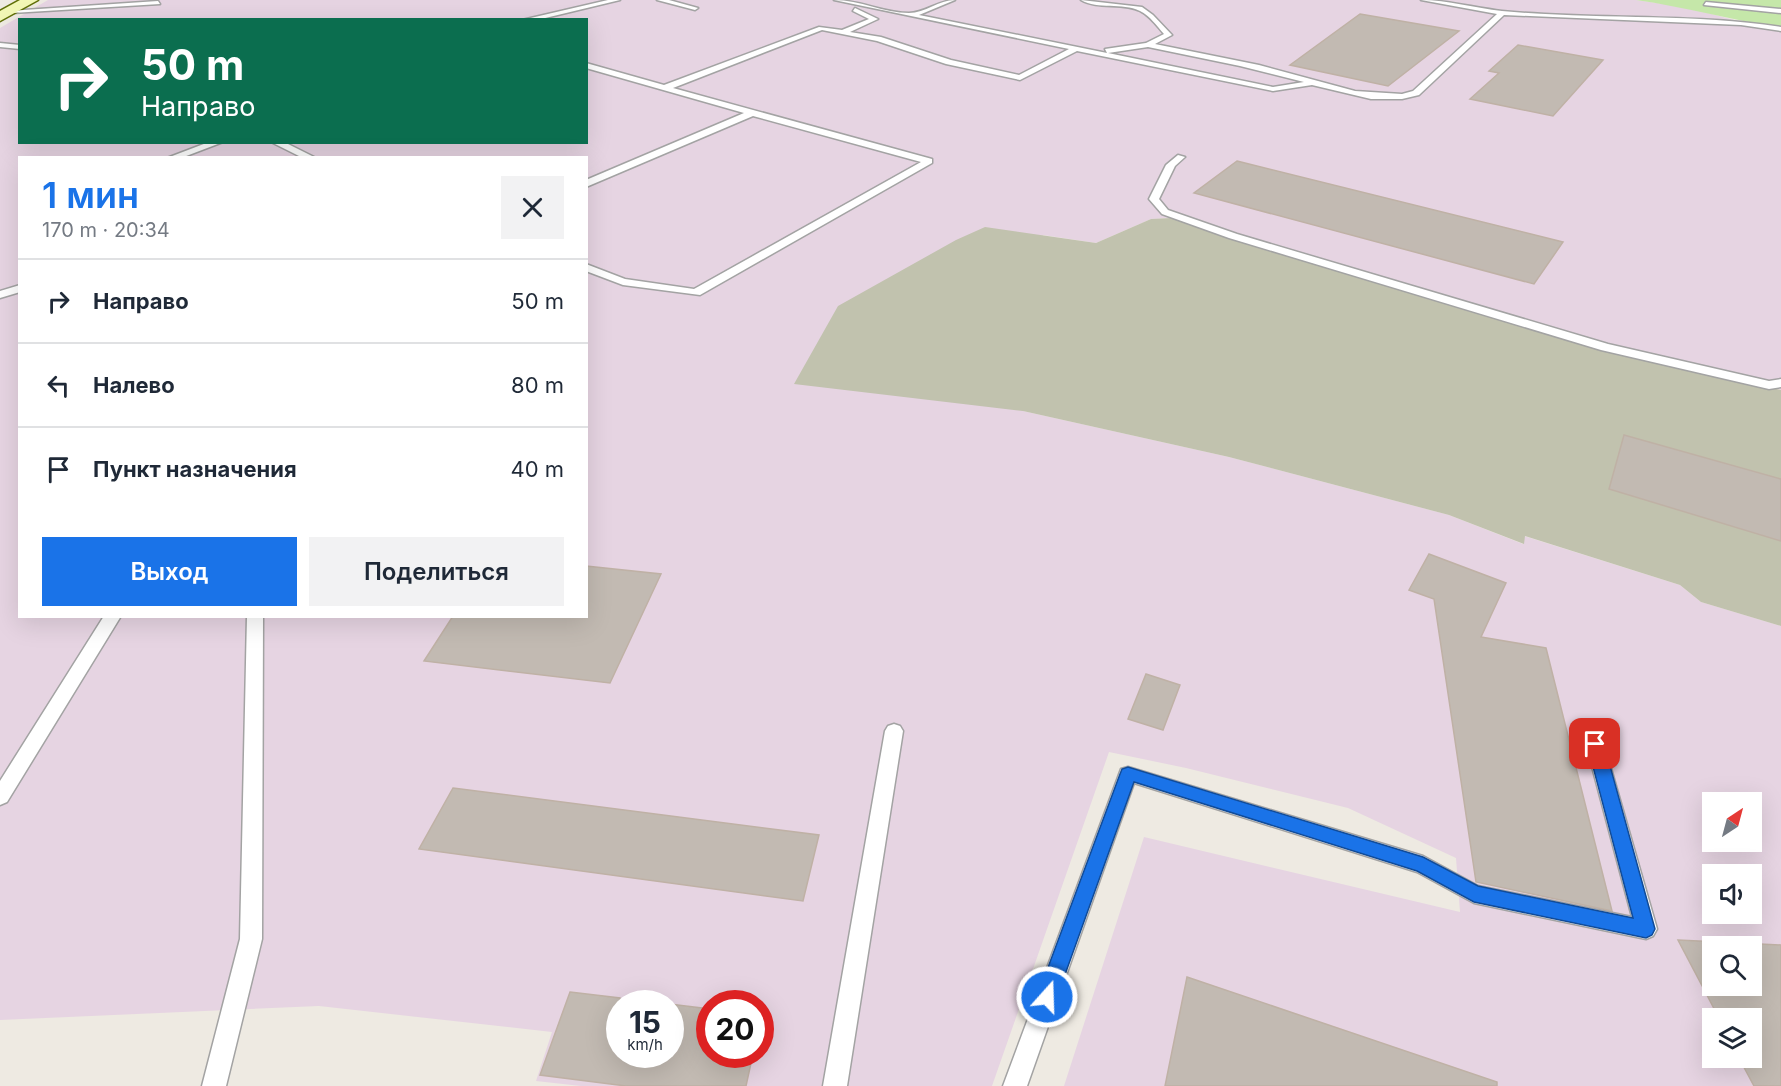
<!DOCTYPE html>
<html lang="ru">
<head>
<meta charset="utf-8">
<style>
	body { margin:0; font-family:Inter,sans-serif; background:#f2f2f3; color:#1f2937; height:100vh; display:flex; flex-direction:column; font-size:22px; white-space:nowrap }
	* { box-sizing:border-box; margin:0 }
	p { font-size:20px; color:#747a83 }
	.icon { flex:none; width:33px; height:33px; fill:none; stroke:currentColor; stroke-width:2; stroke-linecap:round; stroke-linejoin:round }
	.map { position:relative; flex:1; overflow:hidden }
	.details { position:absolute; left:18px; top:156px; width:570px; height:462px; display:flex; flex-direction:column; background:#fff; border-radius:0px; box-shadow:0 6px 24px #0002 }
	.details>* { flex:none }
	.banner { position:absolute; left:18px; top:18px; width:570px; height:126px; border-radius:0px; box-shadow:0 6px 24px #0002; background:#0b6e4f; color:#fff; overflow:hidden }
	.needle { width:39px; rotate:36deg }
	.buttons { position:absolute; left:1702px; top:792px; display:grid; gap:12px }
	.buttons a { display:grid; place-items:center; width:60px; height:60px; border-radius:0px; background:#fff; box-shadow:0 6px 24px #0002; font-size:30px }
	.speed { position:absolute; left:606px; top:990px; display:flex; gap:12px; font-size:30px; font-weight:700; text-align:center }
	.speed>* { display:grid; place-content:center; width:78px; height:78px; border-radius:50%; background:#fff; box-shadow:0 6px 24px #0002; line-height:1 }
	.speed small { font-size:15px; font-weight:400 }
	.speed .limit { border:9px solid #d22; background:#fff; color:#111 }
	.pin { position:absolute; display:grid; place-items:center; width:51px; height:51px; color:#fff; margin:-26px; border-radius:12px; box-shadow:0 3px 9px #0006 }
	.me { position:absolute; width:66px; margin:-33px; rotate:20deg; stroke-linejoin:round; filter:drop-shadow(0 0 4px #0008) }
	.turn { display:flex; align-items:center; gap:21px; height:126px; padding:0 24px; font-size:27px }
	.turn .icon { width:78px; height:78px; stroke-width:2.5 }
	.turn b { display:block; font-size:42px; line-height:51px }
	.round { display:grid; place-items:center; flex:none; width:63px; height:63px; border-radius:0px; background:#f2f2f3 }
	.summary { display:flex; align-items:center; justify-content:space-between; height:102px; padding:0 24px }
	h1 { font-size:36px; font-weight:600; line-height:45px; color:#1a73e8 }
	.button { display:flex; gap:12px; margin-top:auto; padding:12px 24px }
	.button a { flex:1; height:69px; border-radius:0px; background:#1a73e8; color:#fff; font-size:24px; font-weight:600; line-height:69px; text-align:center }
	.button a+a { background:#f2f2f3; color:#1f2937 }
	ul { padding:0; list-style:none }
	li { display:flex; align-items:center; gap:18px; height:84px; padding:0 24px; border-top:2px solid #e0e1e3 }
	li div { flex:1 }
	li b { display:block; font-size:22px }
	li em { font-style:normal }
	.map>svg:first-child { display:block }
	.industrial { fill:#e6d4e2; fill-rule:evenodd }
	.construction { fill:#c1c2ae }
	.grass { fill:#c5e7a9 }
	.building { fill:#c2bab2; stroke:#bfb1a5; stroke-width:1.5; fill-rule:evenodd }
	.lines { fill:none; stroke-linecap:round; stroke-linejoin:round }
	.lane-casing { stroke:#a3a3a3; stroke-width:3 }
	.secondary-casing { stroke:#606f08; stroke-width:3 }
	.lane { fill:#fff; fill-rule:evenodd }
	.secondary { fill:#f2f7b6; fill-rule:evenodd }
	.route { fill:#1a73e8; stroke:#114b97; stroke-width:1.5 }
</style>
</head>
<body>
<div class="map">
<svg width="1781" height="1086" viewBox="0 0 1781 1086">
	<rect width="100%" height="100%" fill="#eeeae2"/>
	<path class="industrial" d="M48,0H1636L1685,7L1742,22L1781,28V390L1607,350L1429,299L1170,218L1151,219L1096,243L1043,235L1023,411L1229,457L1449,515L1523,544L1524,536L1680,585L1701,602L1781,626V1086H1064L1144,837L1460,912L1456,858L1348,808L1186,768L1109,752L992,1086H581L536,1081L552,1032L319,1006L0,1020V28ZM20,20H586V142H20ZM20,158H586V616H20ZM1713,802H1752V842H1713ZM1713,874H1752V914H1713ZM1713,946H1752V986H1713ZM620,1004H670V1054H620ZM710,1004H760V1054H710ZM1713,1018H1752V1058H1713Z"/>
	<path class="construction" d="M1171,218L1429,299L1607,350L1781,390V626L1701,602L1680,585L1525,536L1524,544L1449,515L1229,457L1023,411L794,384L838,306L956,240L985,227L1096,243L1151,219Z"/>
	<path class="grass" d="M1636,0H1781V28C1732,20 1685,7 1636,0Z"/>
	<path class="building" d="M1360,14L1459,31L1388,86L1290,65Z
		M1518,45L1603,60L1553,116L1470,99L1499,73L1489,71Z
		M1237,161L1563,242L1534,284L1194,193Z
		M1624,435L1781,479V541L1609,489Z
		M1429,554L1506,583L1481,637L1546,648L1612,911L1476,882L1434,599L1409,590Z
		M586,566L661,574L610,683L424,661L453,616H586Z
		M1146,674L1180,685L1163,730L1128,719Z
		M453,788L819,835L803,901L419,849Z
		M1678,940L1781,945V1086H1754L1739,1058H1752V1018H1719ZM1713,946H1752V986H1713Z
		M1187,977L1497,1082V1086H1165Z
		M570,992L620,998V1054H670V1004L710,1009V1054H753L746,1086H626L540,1075Z"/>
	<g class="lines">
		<g class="lane-casing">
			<path id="lane" d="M608,0H620L537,20H522Z
				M657,0H669L698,8L695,10Z
				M834,0C860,0 884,13 909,13C925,13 939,0 955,0L919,15L1107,53L1105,49L1146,43L1164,34C1157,26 1150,16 1140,11C1122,2 1098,10 1081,0L1142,7L1153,15L1172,35L1155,44L1259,65L1355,91L1402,94L1413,91L1497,14L1421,0C1448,0 1475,8 1502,11C1595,20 1689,13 1781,27V31L1741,25L1504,15L1419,95L1402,99H1371L1312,85L1273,91L1077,51L1020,80L946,64L877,41L822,30L673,88L932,159V163L700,295L623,285L586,271V264L625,279L694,289L921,162L753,116L586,187V180L744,113L586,68V63L664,85L819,27L842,30L869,19L853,11L855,8L878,19L850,32L881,37L951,60L1019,75L1069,49ZM1148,47L1240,66L1304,82L1273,87L1108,53Z
				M158,1L160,4L12,13L9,11Z
				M1706,2L1781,9V13L1704,5Z
				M0,43L20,45V49L0,47Z
				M209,142H223L181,158H167Z
				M271,142H284L316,158H303Z
				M1178,155L1185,157L1175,166L1159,199L1168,210L1237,234L1608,344L1769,381L1781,379V387L1769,389L1601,350L1229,238L1162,214L1149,199L1166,165Z
				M20,285V292L0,298V291Z
				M104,616H121L7,802L0,805V781Z
				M247,616H263L262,939L226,1086H202L240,939Z
				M894,724L900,726L903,731L847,1086H823L885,731L888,726Z
				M1595,737L1601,739L1604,744L1657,929L1653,936L1646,939L1474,903L1417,872L1134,783L1027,1086H1003L1121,769L1128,767L1423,856L1478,886L1632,917L1586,744L1589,739Z"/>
		</g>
		<g class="secondary-casing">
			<path id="secondary" d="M20,0H38L0,21V11Z"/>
		</g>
		<use href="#lane" class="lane"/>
		<use href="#secondary" class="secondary"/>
	</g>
	<path class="route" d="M1595,738L1601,739L1604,744L1655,929L1652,935L1646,938L1474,902L1417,871L1134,782L1057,997L1054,1004L1047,1006L1040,1004L1037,997L1120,774L1122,769L1128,767L1423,857L1478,886L1633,918L1587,744L1589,739Z"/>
</svg>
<div class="buttons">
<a><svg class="needle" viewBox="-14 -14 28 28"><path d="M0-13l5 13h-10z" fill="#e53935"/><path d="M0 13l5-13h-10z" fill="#747a83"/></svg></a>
<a><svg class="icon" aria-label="sound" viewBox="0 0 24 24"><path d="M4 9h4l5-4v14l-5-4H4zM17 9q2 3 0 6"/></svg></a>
<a><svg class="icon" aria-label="search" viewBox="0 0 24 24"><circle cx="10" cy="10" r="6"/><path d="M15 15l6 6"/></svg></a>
<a><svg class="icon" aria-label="layers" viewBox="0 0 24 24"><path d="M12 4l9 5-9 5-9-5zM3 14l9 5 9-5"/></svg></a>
</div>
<div class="speed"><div>15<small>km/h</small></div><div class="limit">20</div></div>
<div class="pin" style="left:1595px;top:744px;background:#d93025"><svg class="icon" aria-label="arrive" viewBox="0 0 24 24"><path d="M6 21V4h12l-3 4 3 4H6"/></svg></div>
<svg class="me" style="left:1047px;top:997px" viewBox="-20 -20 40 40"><circle r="17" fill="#1a73e8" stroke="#fff" stroke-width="3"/><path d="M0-11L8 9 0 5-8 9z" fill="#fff"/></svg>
<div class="banner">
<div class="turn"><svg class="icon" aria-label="right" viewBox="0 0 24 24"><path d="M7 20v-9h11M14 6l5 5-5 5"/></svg><div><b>50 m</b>Направо</div></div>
</div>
<section class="details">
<div class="summary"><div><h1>1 мин</h1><p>170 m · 20:34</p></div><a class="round"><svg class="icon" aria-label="close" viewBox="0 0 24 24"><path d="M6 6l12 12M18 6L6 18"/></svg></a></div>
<ul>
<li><svg class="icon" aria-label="right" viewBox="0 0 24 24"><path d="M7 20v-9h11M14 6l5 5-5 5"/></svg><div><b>Направо</b></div><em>50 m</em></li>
<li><svg class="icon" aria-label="left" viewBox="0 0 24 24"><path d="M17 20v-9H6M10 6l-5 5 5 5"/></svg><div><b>Налево</b></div><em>80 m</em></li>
<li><svg class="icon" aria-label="arrive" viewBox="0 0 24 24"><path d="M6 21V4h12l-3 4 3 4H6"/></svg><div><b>Пункт назначения</b></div><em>40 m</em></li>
</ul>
<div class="button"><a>Выход</a><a>Поделиться</a></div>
</section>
</div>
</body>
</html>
